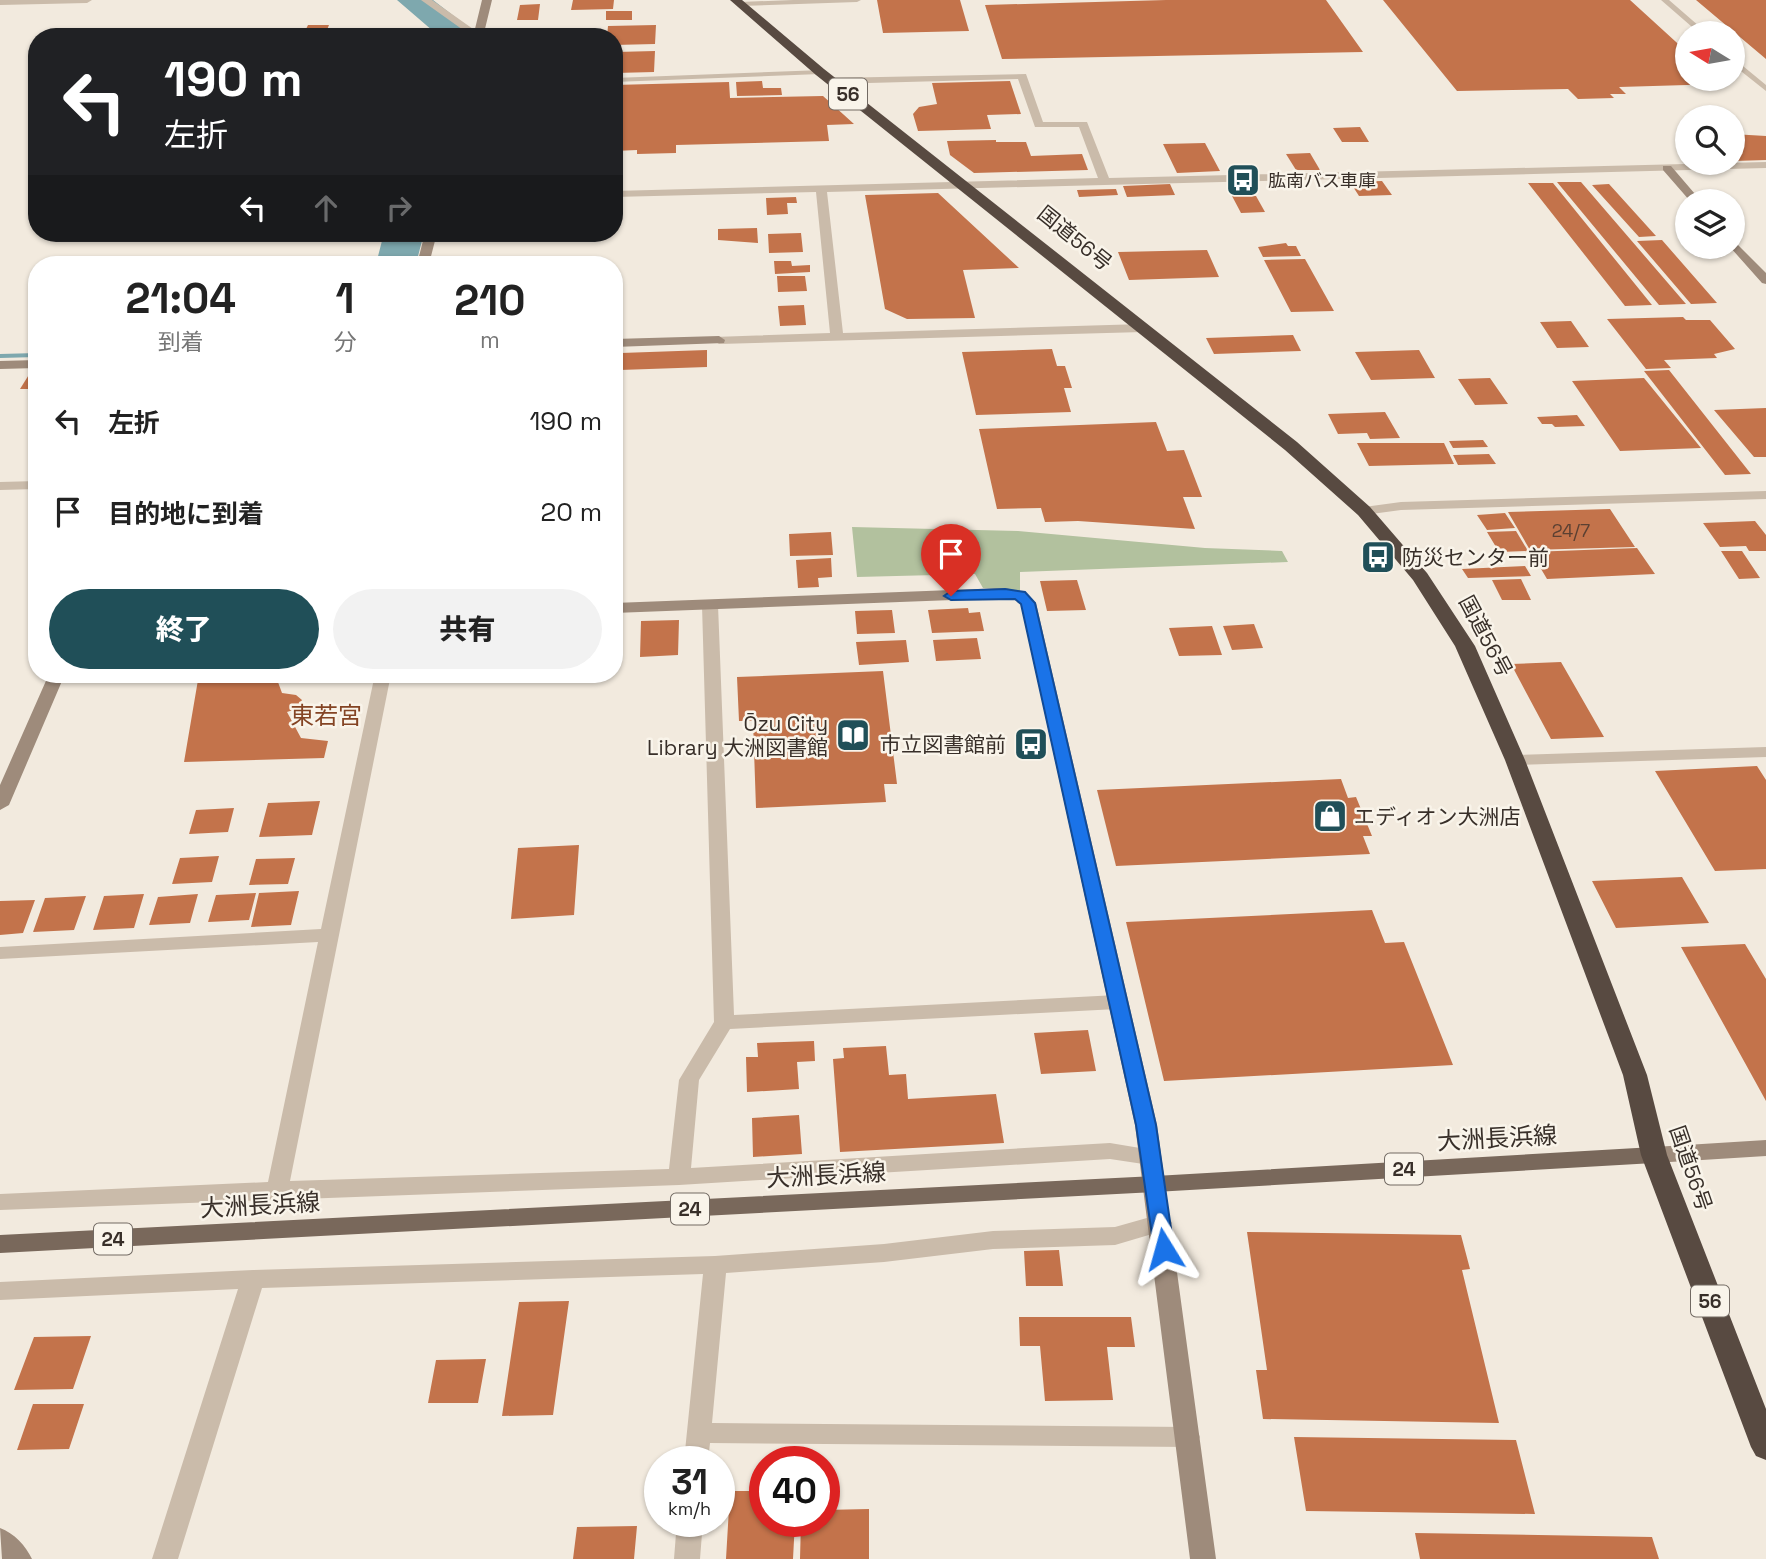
<!DOCTYPE html>
<html lang="ja">
<head>
<meta charset="utf-8">
<style>
	body { margin:0; font-family:"Space Grotesk","Noto Sans JP",sans-serif; background:#f2f2f2; color:#222; height:100vh; display:flex; flex-direction:column; font-size:26px; white-space:nowrap }
	* { box-sizing:border-box; margin:0 }
	p { font-size:23px; color:#767676 }
	.icon { flex:none; width:38px; height:38px; fill:none; stroke:currentColor; stroke-width:2; stroke-linecap:round; stroke-linejoin:round }
	.map { position:relative; flex:1; overflow:hidden }
	.drawer { position:absolute; left:28px; top:256px; width:595px; height:427px; display:flex; flex-direction:column; background:#fff; border-radius:28px; box-shadow:0 2px 5px #0004 }
	.drawer>* { flex:none }
	.hud { position:absolute; left:28px; top:28px; width:595px; height:214px; border-radius:28px; box-shadow:0 2px 5px #0004; background:#202124; color:#fff; overflow:hidden }
	.needle { width:46px; rotate:281deg }
	.tools { position:absolute; left:1675px; top:21px; display:grid; gap:14px }
	.tools a { display:grid; place-items:center; width:70px; height:70px; border-radius:50%; background:#fff; box-shadow:0 2px 5px #0004; font-size:35px }
	.speed { position:absolute; left:644px; top:1446px; display:flex; gap:14px; font-size:35px; font-weight:700; text-align:center }
	.speed>* { display:grid; place-content:center; width:91px; height:91px; border-radius:50%; background:#fff; box-shadow:0 2px 5px #0004; line-height:1 }
	.speed small { font-size:18px; font-weight:400 }
	.speed .limit { border:10px solid #d22; background:#fff; color:#111 }
	.pin { position:absolute; display:grid; place-items:center; width:60px; height:60px; color:#fff; margin:-72px -30px; border-radius:50% 50% 50% 0; rotate:-45deg; box-shadow:0 0 7px #0007 }
	.pin .icon { rotate:45deg }
	.me { position:absolute; width:77px; margin:-38px; rotate:352deg; stroke-linejoin:round; filter:drop-shadow(0 0 5px #0008) }
	.turn { display:flex; align-items:center; gap:24px; height:147px; padding:0 21px; font-size:32px }
	.turn .icon { width:91px; height:91px; stroke-width:2.5 }
	.turn b { display:block; font-size:49px; line-height:60px }
	.lanes { display:flex; align-items:center; height:66px; padding:0 21px; background:#0003; justify-content:center; gap:35px; direction:ltr }
	.lanes .off { opacity:.35 }
	.eta { display:flex; justify-content:space-evenly; align-items:center; height:119px; text-align:center }
	.eta b { font-size:42px; font-weight:800; line-height:49px }
	.action { display:flex; gap:14px; margin-top:auto; padding:14px 21px }
	.action a { flex:1; height:80px; border-radius:42px; background:#204f58; color:#fff; font-size:28px; font-weight:800; line-height:80px; text-align:center }
	.action a+a { background:#f2f2f2; color:#222 }
	ul { padding:0; list-style:none }
	li { display:flex; align-items:center; gap:21px; height:91px; padding:0 21px }
	li div { flex:1 }
	li b { display:block; font-size:26px }
	li em { font-style:normal }
	.map>svg:first-child { display:block }
	.green { fill:#b2c19e }
	.lines { fill:none; stroke-linecap:round; stroke-linejoin:round }
	.stream { fill:#7ea8ae; fill-rule:evenodd }
	.river { fill:#7ea8ae; fill-rule:evenodd }
	.building { fill:#c3734b }
	.lane { fill:#cabbaa; fill-rule:evenodd }
	.street { fill:#cabbaa; fill-rule:evenodd }
	.secondary { fill:#9e8b7b; fill-rule:evenodd }
	.primary { fill:#79685b; fill-rule:evenodd }
	.highway { fill:#584a41; fill-rule:evenodd }
	.route { fill:#1a73e8; stroke:#114b97; stroke-width:2 }
	.labels { text-anchor:middle; dominant-baseline:central; stroke-width:5; stroke-linejoin:round; paint-order:stroke }
	.far-poi-label { font-size:18px; fill:#382f29; stroke:#f9f4ea; text-anchor:start }
	.number-label { font-size:18px; fill:#5b4032 }
	.shield { fill:#f9f4ea; stroke:#726a63; stroke-width:2 }
	.shield-label { font-size:19px; font-weight:bold; fill:#382f29 }
	.street-label { font-size:21px; fill:#382f29; stroke:#f9f4ea }
	.poi-label { font-size:21px; fill:#382f29; stroke:#f9f4ea; text-anchor:start }
	.quarter-label { font-size:24px; fill:#844424; stroke:#f9f4ea }
	.near-street-label { font-size:24px; fill:#382f29; stroke:#f9f4ea }
</style>
</head>
<body>
<div class="map">
<svg width="1766" height="1559" viewBox="0 0 1766 1559">
	<rect width="100%" height="100%" fill="#f2eade"/>
	<path class="green" d="M852,527L1018,531L1205,548L1282,551L1288,562L1020,572V591L983,588L975,574L857,577Z"/>
	<g class="lines">
		<path class="stream" d="M37,353V357L0,358V354Z"/>
		<path class="river" d="M397,0H433L472,30L477,37H440Z
			M384,233H424L416,264H376Z"/>
	</g>
	<path class="building" d="M573,0H614L613,9L571,10Z
		M877,0H960L969,31L883,33Z
		M1166,0H1326L1363,52L1002,59L985,5Z
		M1383,0H1630L1687,52V79H1716L1721,84L1619,87L1626,94H1610L1614,98L1578,99L1568,89L1457,91Z
		M1696,0H1766V59Z
		M540,4L538,20H517L520,5Z
		M606,11H632V20H606Z
		M308,25H329L324,37H302Z
		M656,25L655,44L614,45V37H607L608,26Z
		M655,51L654,72L615,73L616,52Z
		M762,81L763,88H781L782,95L737,96L736,82Z
		M1010,81L1021,114L987,115L991,129L918,131L913,114L919,107L937,104L932,83Z
		M729,82L730,98L823,96L854,124L827,125L829,141L676,145V153L637,154V150L614,151V85Z
		M1360,127L1369,142H1342L1333,128Z
		M1732,134L1766,136V160L1734,161Z
		M996,140V142H1026L1031,156L1082,154L1088,170L974,173L950,155L947,141Z
		M1205,143L1220,171L1177,173L1163,144Z
		M1310,153L1320,170H1296L1286,154Z
		M1382,181L1392,195L1359,196L1350,182Z
		M1557,182H1581L1686,304L1659,305Z
		M1528,183H1553L1652,305L1625,306Z
		M1170,184L1175,195L1127,197L1123,186Z
		M1609,184L1656,236L1639,237L1592,185Z
		M1116,189L1118,195L1079,197L1077,190Z
		M938,193L1019,268L963,270L975,318L907,319L885,309L865,195Z
		M1232,196H1256L1265,212L1241,213Z
		M796,197L797,203H787L788,214L767,215L766,198Z
		M757,228L758,243L718,240V229Z
		M457,233H529L528,238L456,240Z
		M801,233L803,252L769,253L768,234Z
		M1662,240L1717,303L1691,304L1637,241Z
		M1286,243L1288,246H1296L1301,256L1263,257L1258,247Z
		M1207,250L1219,277L1129,280L1118,252Z
		M1305,259L1334,311L1291,312L1264,260Z
		M774,261H791L792,266L810,265V272L775,274Z
		M777,276H805L807,291L778,292Z
		M804,305L806,325L780,326L778,306Z
		M1683,317L1686,320H1710L1735,349L1714,354L1717,358L1664,360L1671,368L1646,369L1607,319Z
		M1571,321L1589,347L1557,348L1540,322Z
		M1293,335L1301,351L1214,354L1206,338Z
		M1052,349L1057,366H1065L1072,388H1064L1071,412L976,415L962,352Z
		M707,350V367L620,370L621,353Z
		M1419,350L1435,378L1371,380L1355,352Z
		M1669,370L1751,474L1725,475L1644,371Z
		M30,373H37V389H20Z
		M1490,378L1508,404L1475,405L1458,379Z
		M1644,378L1701,448L1620,451L1572,381Z
		M1766,408V457H1754L1714,410Z
		M1385,412L1400,438L1370,439L1367,433L1338,434L1328,414Z
		M1577,415L1585,426L1555,427L1552,424H1542L1537,417Z
		M1156,422L1167,451L1184,450L1202,497H1183L1195,529L1078,521L1045,522L1041,508L997,509L979,429Z
		M1483,440L1488,447L1453,448L1449,441Z
		M1357,443H1444L1454,464L1369,466Z
		M1489,454L1496,464L1458,465L1453,455Z
		M1610,509L1635,547L1530,550L1508,512Z
		M1505,513L1515,528L1487,530L1477,515Z
		M1755,521L1766,535V551H1749L1746,546L1720,547L1703,523Z
		M1516,531L1528,551L1499,552L1487,532Z
		M831,532L833,555L790,556L789,534Z
		M1637,548L1655,574L1547,579L1531,552Z
		M1721,551H1742L1760,578L1739,579Z
		M831,558L832,577L818,578L819,587L798,588L796,560Z
		M1525,566L1531,576L1468,578L1462,569Z
		M1521,579L1531,600H1502L1492,580Z
		M1077,580L1086,610L1047,611L1040,581Z
		M968,608L969,613L980,612L984,631L932,633L928,610Z
		M892,610L895,633L857,634L855,611Z
		M679,620L678,655L640,657L641,621Z
		M1254,624L1263,648L1232,650L1223,626Z
		M1212,626L1222,655L1179,656L1169,628Z
		M977,638L981,659L936,661L933,640Z
		M906,640L909,662L859,665L856,642Z
		M1561,662L1604,737L1551,739L1511,664Z
		M883,671L897,784H884L886,802L756,808L753,721H739L737,677Z
		M199,674H275L282,693L296,695L302,700L296,709L287,712L301,738L328,741L324,758L184,762Z
		M1757,766L1766,780V869L1715,871L1655,771Z
		M1341,779L1348,798L1356,797L1372,836H1363L1370,854L1116,866L1097,790Z
		M320,801L312,835L259,837L268,803Z
		M234,808L228,832L189,834L196,810Z
		M579,845L574,915L511,919L518,848Z
		M219,856L212,882L172,884L180,858Z
		M295,858L288,884L249,885L256,859Z
		M1682,877L1709,923L1616,928L1592,881Z
		M299,891L291,925L251,927L259,893Z
		M256,893L249,920L208,922L216,895Z
		M144,894L134,928L93,930L104,896Z
		M198,894L190,923L149,925L158,897Z
		M86,896L74,930L33,932L45,898Z
		M35,900L23,933L0,935V901Z
		M1372,910L1385,943L1404,942L1453,1065L1164,1081L1126,922Z
		M1745,944L1766,979V1101L1681,947Z
		M1088,1030L1096,1071L1041,1074L1034,1033Z
		M814,1041L815,1061L797,1062L799,1089L747,1092L746,1057H758L757,1043Z
		M886,1046L889,1075L906,1074L908,1099L996,1094L1004,1143L840,1152L833,1059L844,1058L843,1048Z
		M799,1115L802,1154L753,1157L752,1118Z
		M1247,1232L1461,1235L1470,1269L1462,1270L1499,1423L1263,1419L1256,1370H1267Z
		M1059,1250L1063,1286H1026L1024,1251Z
		M569,1301L553,1415L502,1416L519,1302Z
		M1019,1317H1131L1135,1347H1107L1113,1400L1045,1401L1040,1346H1020Z
		M91,1336L73,1389L14,1390L34,1337Z
		M486,1359L478,1403H428L436,1360Z
		M33,1404H84L69,1449L17,1450Z
		M1294,1437L1516,1440L1535,1514L1306,1511Z
		M730,1491H765V1521H795L793,1559H726Z
		M869,1509V1559H800L801,1521H824V1510Z
		M637,1526L634,1559H573L577,1527Z
		M1415,1533L1652,1537L1659,1559H1420Z"/>
	<g class="lines">
		<path class="lane" d="M793,0H861L857,2L740,6L736,4L740,2Z
			M1661,0H1669L1707,33H1699Z
			M1732,57L1766,85V91L1732,64Z
			M823,70L824,72L820,74L614,82V78Z"/>
		<path class="street" d="M0,0H92L87,3L0,5Z
			M421,0H432L483,36L473,37Z
			M1026,74L1043,122H1087L1109,178L1766,162V168L827,192L843,333L1143,324L1149,328L1143,332L719,344L713,340L714,337L830,333L816,192L614,197V191L1098,178L1079,127H1035L1018,79L831,84L826,81L831,78Z
			M37,481V489L0,490V482Z
			M1766,491V499L1401,510L1364,515L1357,511L1364,507L1401,502Z
			M710,600L718,605L734,1015L1117,995L1124,997L1127,1002L1124,1007L1117,1009L730,1029L699,1080L691,1168L1110,1143L1158,1151L1161,1157L1158,1163L1150,1165L1110,1159L679,1185L0,1210V1194L268,1182L318,942L0,959V947L321,929L375,674H391L290,1181L669,1169L679,1080L714,1022L702,605Z
			M1766,747V757L1515,765L1506,760L1515,755Z
			M1161,1214L1169,1217L1172,1223L1169,1229L1115,1245L993,1249L884,1262L726,1273L712,1423L1188,1427L1197,1430L1200,1437L1197,1444L1188,1447L710,1443L708,1461H684L703,1274L262,1288L178,1559H152L238,1289L0,1300V1282L253,1270L715,1256L884,1244L993,1231L1115,1227Z
			M677,1521H703L700,1559H674Z"/>
		<path class="secondary" d="M482,0H492L483,37H473Z
			M1663,166H1671L1701,201H1690L1663,170Z
			M425,233H437L429,264H417Z
			M1732,239L1766,273V284L1762,283L1730,247H1732Z
			M719,336L725,340L724,343L614,347V339Z
			M37,360V368L0,369V361Z
			M1005,588L1024,592L1036,603L1157,1125L1216,1559H1190L1135,1125L1021,605L1014,599L1005,598L614,613V603Z
			M49,674H65L9,805L0,810V785Z
			M1766,1140V1156L1654,1163L1646,1161L1643,1155L1646,1149L1654,1147Z
			M0,1528C14,1533 26,1546 32,1559H2Z"/>
		<path class="primary" d="M1654,1147L1662,1149L1665,1155L1662,1161L1654,1163L1155,1192L0,1253V1235L1155,1176Z"/>
		<path class="highway" d="M730,0H742L824,69L1297,442L1370,507L1427,573L1475,646L1525,760L1647,1075L1667,1155L1766,1409V1460L1756,1456L1751,1447L1641,1155L1623,1075L1505,760L1455,646L1413,580L1358,515L1285,450L816,75Z"/>
	</g>
	<path class="route" d="M1005,589L1025,592L1035,603L1156,1125L1174,1249L1171,1255L1164,1257L1157,1255L1154,1249L1136,1125L1021,604L1015,599L951,600L944,596L951,591Z"/>
	<defs>
		<g id="bus-square" transform="scale(1.75)"><rect x="-9" y="-9" width="18" height="18" rx="4" fill="#204f58" stroke="#f9f4ea"/><path d="M-5-6H5V4H4V6H2V4H-2V6H-4V4H-5ZM-3.5-4V0h7V-4ZM-3.5 1.2v1.5H-2V1.2ZM2 1.2v1.5H3.5V1.2Z" fill="#fff"/></g>
		<g id="library-square" transform="scale(1.75)"><rect x="-9" y="-9" width="18" height="18" rx="4" fill="#204f58" stroke="#f9f4ea"/><path d="M-6-4Q-3-5.5-.7-3.5V5Q-3 3-6 4ZM6-4Q3-5.5 .7-3.5V5Q3 3 6 4Z" fill="#fff"/></g>
		<g id="shop-square" transform="scale(1.75)"><rect x="-9" y="-9" width="18" height="18" rx="4" fill="#204f58" stroke="#f9f4ea"/><path d="M-5-2.5h2.3a2.7 3.5 0 0 1 5.4 0H5L5.5 6h-11ZM-1.5-2.5h3a1.5 2.3 0 0 0-3 0Z" fill="#fff"/></g>
	</defs>
	<g fill-rule="evenodd">
		<use href="#bus-square" x="1243" y="180"/>
		<use href="#bus-square" x="1378" y="557"/>
		<use href="#library-square" x="853" y="735"/>
		<use href="#bus-square" x="1031" y="744"/>
		<use href="#shop-square" x="1330" y="816"/>
	</g>
	<g class="labels">
		<g class="far-poi-label">
			<text x="1268" y="180">肱南バス車庫</text>
		</g>
		<g class="number-label">
			<text x="1571" y="530">24/7</text>
		</g>
		<g class="shield">
			<rect x="829" y="78.5" width="38" height="31" rx="5"/>
			<rect x="1385" y="1153.5" width="38" height="31" rx="5"/>
			<rect x="671" y="1193.5" width="38" height="31" rx="5"/>
			<rect x="94" y="1223.5" width="38" height="31" rx="5"/>
			<rect x="1691" y="1285.5" width="38" height="31" rx="5"/>
		</g>
		<g class="shield-label">
			<text x="848" y="94">56</text>
			<text x="1404" y="1169">24</text>
			<text x="690" y="1209">24</text>
			<text x="113" y="1239">24</text>
			<text x="1710" y="1301">56</text>
		</g>
		<g class="street-label">
			<text transform="translate(1075 238) rotate(39)">国道56号</text>
			<text transform="translate(1486 636) rotate(62)">国道56号</text>
			<text transform="translate(1691 1168) rotate(71)">国道56号</text>
		</g>
		<g class="poi-label">
			<text x="1402" y="557">防災センター前</text>
			<text x="828" y="723" text-anchor="end">Ōzu City<tspan x="828" dy="24">Library 大洲図書館</tspan></text>
			<text x="1006" y="744" text-anchor="end">市立図書館前</text>
			<text x="1354" y="816">エディオン大洲店</text>
		</g>
		<g class="quarter-label">
			<text x="326" y="715">東若宮</text>
		</g>
		<g class="near-street-label">
			<text transform="translate(1497 1138) rotate(-3)">大洲長浜線</text>
			<text transform="translate(826 1175) rotate(-3)">大洲長浜線</text>
			<text transform="translate(260 1205) rotate(-3)">大洲長浜線</text>
		</g>
	</g>
</svg>
<div class="tools">
<a><svg class="needle" viewBox="-14 -14 28 28"><path d="M0-13l5 13h-10z" fill="#e53935"/><path d="M0 13l5-13h-10z" fill="#767676"/></svg></a>
<a><svg class="icon" aria-label="search" viewBox="0 0 24 24"><circle cx="10" cy="10" r="6"/><path d="M15 15l6 6"/></svg></a>
<a><svg class="icon" aria-label="layers" viewBox="0 0 24 24"><path d="M12 4l9 5-9 5-9-5zM3 14l9 5 9-5"/></svg></a>
</div>
<div class="speed"><div>31<small>km/h</small></div><div class="limit">40</div></div>
<div class="pin" style="left:951px;top:596px;background:#d93025"><svg class="icon" aria-label="arrive" viewBox="0 0 24 24"><path d="M6 21V4h12l-3 4 3 4H6"/></svg></div>
<svg class="me" style="left:1164px;top:1249px" viewBox="-20 -20 40 40"><path d="M0-17L14 15 0 8-14 15z" fill="#1a73e8" stroke="#fff" stroke-width="4"/></svg>
<div class="hud">
<div class="turn"><svg class="icon" aria-label="left" viewBox="0 0 24 24"><path d="M17 20v-9H6M10 6l-5 5 5 5"/></svg><div><b>190 m</b>左折</div></div>
<div class="lanes"><svg class="icon" aria-label="left" viewBox="0 0 24 24"><path d="M17 20v-9H6M10 6l-5 5 5 5"/></svg><svg class="icon off" aria-label="ahead" viewBox="0 0 24 24"><path d="M12 20V5M6 11l6-6 6 6"/></svg><svg class="icon off" aria-label="right" viewBox="0 0 24 24"><path d="M7 20v-9h11M14 6l5 5-5 5"/></svg></div>
</div>
<section class="drawer">
<div class="eta">
<div><b>21:04</b><p>到着</p></div>
<div><b>1</b><p>分</p></div>
<div><b>210</b><p>m</p></div>
</div>
<ul>
<li><svg class="icon" aria-label="left" viewBox="0 0 24 24"><path d="M17 20v-9H6M10 6l-5 5 5 5"/></svg><div><b>左折</b></div><em>190 m</em></li>
<li><svg class="icon" aria-label="arrive" viewBox="0 0 24 24"><path d="M6 21V4h12l-3 4 3 4H6"/></svg><div><b>目的地に到着</b></div><em>20 m</em></li>
</ul>
<div class="action"><a>終了</a><a>共有</a></div>
</section>
</div>
</body>
</html>
